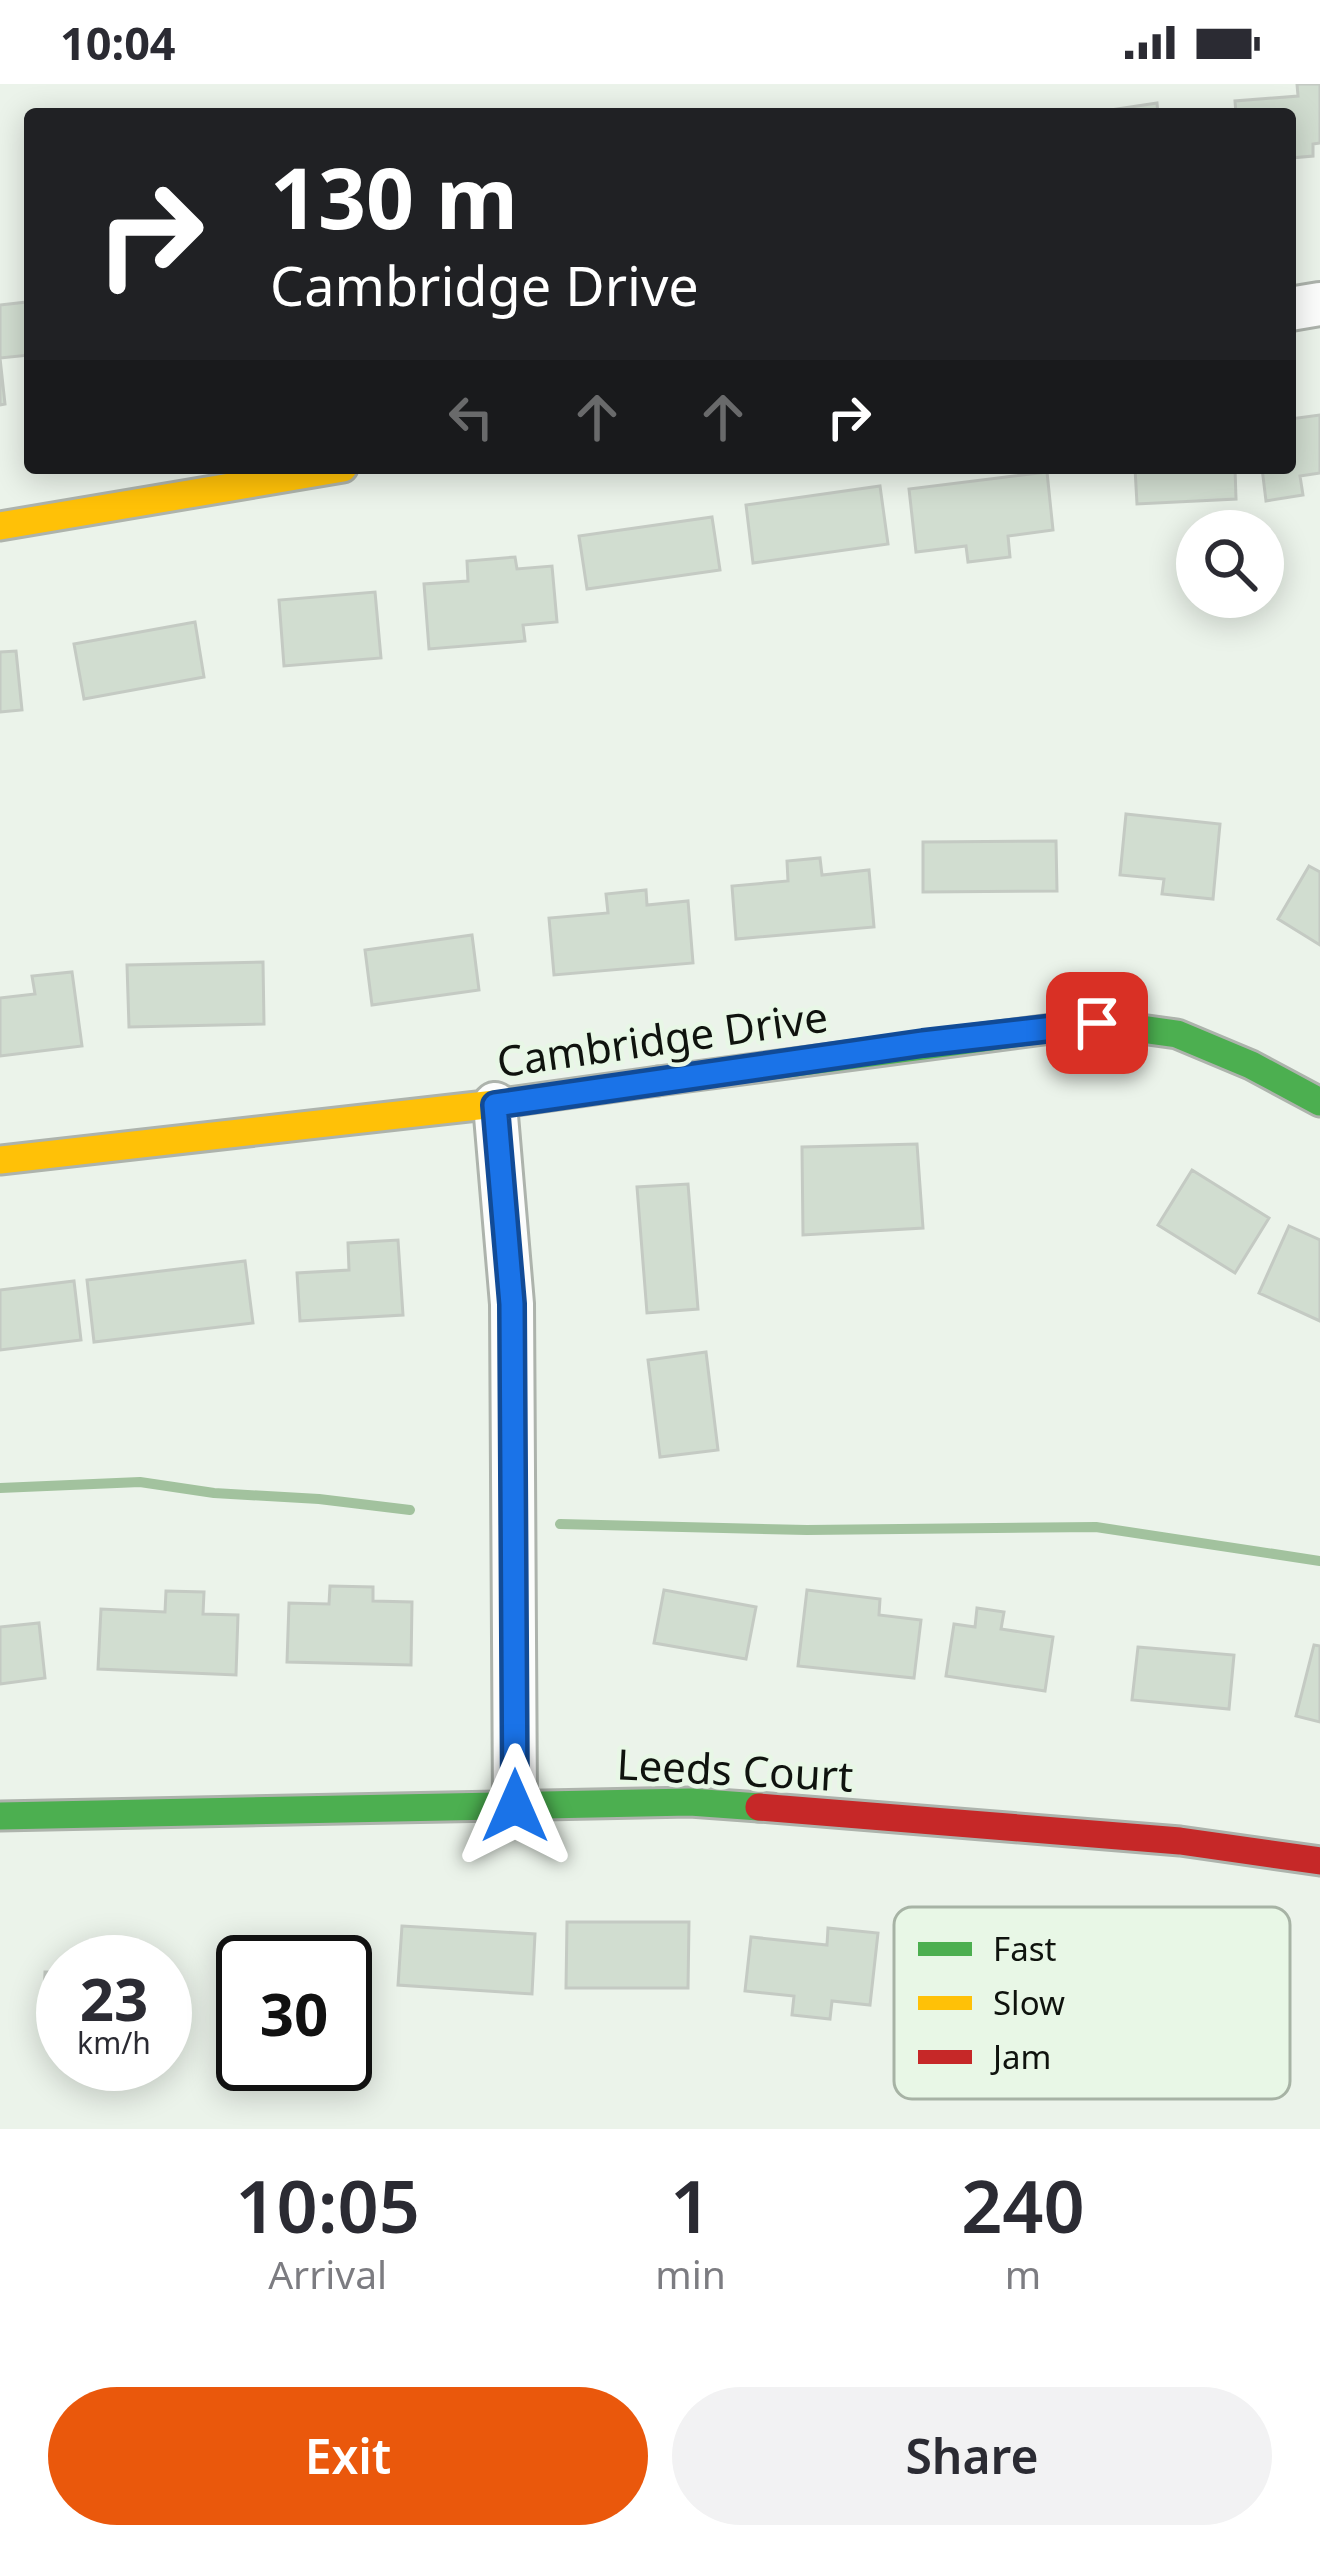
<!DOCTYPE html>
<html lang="en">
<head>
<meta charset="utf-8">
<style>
	body { margin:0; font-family:"Noto Sans",sans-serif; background:#f2f2f3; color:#2b2b33; height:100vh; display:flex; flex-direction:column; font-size:45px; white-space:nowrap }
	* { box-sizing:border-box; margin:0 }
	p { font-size:39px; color:#7c7c81 }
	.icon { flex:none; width:66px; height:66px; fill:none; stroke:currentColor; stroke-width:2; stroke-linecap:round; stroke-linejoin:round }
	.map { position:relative; height:2045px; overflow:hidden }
	.sheet { display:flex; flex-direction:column; background:#fff; flex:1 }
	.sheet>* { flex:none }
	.hud { position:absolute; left:24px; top:24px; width:1272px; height:366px; border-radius:12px; box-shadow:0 6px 30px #0003; background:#202124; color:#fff; overflow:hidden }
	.tools { position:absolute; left:1176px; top:426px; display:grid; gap:24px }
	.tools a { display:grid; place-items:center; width:108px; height:108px; border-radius:50%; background:#fff; box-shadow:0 6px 30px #0003; font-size:60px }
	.speed { position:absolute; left:36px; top:1851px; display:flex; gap:24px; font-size:60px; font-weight:700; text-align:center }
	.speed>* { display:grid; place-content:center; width:156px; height:156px; border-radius:50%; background:#fff; box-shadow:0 6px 30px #0003; line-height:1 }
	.speed small { font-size:30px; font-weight:400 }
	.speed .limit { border:6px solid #111; border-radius:18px; background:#fff; color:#111 }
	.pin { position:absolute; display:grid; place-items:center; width:102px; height:102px; color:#fff; margin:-51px; border-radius:24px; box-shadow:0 6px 18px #0006 }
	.me { position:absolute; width:132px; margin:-66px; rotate:0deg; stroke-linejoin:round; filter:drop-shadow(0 0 9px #0008) }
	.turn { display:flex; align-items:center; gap:42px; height:252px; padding:0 48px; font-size:54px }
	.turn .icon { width:156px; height:156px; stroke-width:2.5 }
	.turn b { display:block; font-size:84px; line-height:102px }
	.lanes { display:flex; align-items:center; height:114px; padding:0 48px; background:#0003; justify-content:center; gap:60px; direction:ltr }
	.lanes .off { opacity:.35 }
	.eta { display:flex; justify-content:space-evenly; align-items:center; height:204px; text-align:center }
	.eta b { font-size:72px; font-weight:600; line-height:84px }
	.cta { display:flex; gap:24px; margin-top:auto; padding:24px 48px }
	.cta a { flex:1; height:138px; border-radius:72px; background:#ea580c; color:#fff; font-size:48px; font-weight:600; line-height:138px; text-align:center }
	.cta a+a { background:#f2f2f3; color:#2b2b33 }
	.status { display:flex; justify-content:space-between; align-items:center; height:84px; padding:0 60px; background:#fff; direction:ltr }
	.status svg { height:33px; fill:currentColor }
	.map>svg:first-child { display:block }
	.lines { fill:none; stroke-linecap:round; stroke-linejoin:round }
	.stream { stroke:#a2c29e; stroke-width:10 }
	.building { fill:#d1ddd0; stroke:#c4cac3; stroke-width:3 }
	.street-casing { stroke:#adb3ac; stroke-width:48 }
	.fast-casing { stroke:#adb3ac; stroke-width:33 }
	.slow-casing { stroke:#adb3ac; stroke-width:33 }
	.jam-casing { stroke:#adb3ac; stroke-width:33 }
	.street { stroke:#fcfdfc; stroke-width:42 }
	.fast { stroke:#4caf50; stroke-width:27 }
	.slow { stroke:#ffc107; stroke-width:27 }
	.jam { stroke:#c62828; stroke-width:27 }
	.route-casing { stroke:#114b97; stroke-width:30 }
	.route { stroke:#1a73e8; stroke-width:21 }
	.labels { text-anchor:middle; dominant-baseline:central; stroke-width:9; stroke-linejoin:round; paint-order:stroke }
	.street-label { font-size:42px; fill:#0f130e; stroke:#e8f7e6 }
	.key { fill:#e8f7e6; stroke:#a7b3a5; stroke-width:3 }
	.key-label { font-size:33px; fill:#0f130e }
</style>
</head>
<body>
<div class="status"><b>10:04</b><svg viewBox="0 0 49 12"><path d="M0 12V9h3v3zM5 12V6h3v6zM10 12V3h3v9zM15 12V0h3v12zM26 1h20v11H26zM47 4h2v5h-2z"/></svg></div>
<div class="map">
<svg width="1320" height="2045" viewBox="0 0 1320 2045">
	<rect width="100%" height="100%" fill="#ebf3ea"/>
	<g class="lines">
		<path class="stream" d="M0,1404L140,1398L214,1409L319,1415L410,1426
			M560,1440L807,1446L1096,1443L1320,1477"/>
	</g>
	<path class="building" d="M1297,0H1320V59L1313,60V72L1290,74V30H1236L1235,17L1298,12Z
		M1157,19L1158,30H1084Z
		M27,218L30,271L0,274L5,320L0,321V221Z
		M1320,331V389L1300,392L1303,411L1266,417L1262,384H1290V335Z
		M1135,384H1235L1236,415L1137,420Z
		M1047,388L1053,446L1008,452L1010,473L968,478L966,462L916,468L909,405Z
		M880,402L888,460L753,479L746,421Z
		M712,433L720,486L587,505L579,452Z
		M515,473L517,485L552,482L557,538L523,541L525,557L429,565L424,500L468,497L467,477Z
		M375,508L381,574L284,582L279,516Z
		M195,538L204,593L84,615L74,560Z
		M16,567L22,626L0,628V568Z
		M1126,730L1220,740L1213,815L1162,810L1164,795L1120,791Z
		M1056,757L1057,807L923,808V758Z
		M820,774L822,791L869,786L874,843L736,855L732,802L788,797L787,777Z
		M1309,782L1320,788V861L1278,835Z
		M646,806L647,821L688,817L693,879L554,891L549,834L608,829L606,810Z
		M472,851L479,906L372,921L365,866Z
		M263,878L264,940L129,943L127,881Z
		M72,888L82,962L0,972V914L35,910L32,892Z
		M917,1060L923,1144L803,1151L802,1063Z
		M1192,1086L1269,1134L1235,1189L1158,1141Z
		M688,1100L698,1225L647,1229L637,1103Z
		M1289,1142L1320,1156V1237L1259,1209Z
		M398,1156L403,1231L300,1237L297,1189L349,1186L348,1159Z
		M245,1177L253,1239L94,1258L87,1196Z
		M74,1197L81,1256L0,1266V1206Z
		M706,1268L718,1366L660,1373L648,1276Z
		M330,1502L373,1503V1517L412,1518L411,1581L287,1578L289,1519L329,1520Z
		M664,1506L756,1523L746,1575L654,1559Z
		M807,1506L880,1515L879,1531L921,1536L914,1594L798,1582Z
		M166,1507L204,1508L203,1530L238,1531L236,1591L98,1585L101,1525L165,1528Z
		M977,1524L1004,1528L1001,1545L1053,1553L1045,1607L946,1592L954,1540L975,1543Z
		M39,1539L45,1594L0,1600V1543Z
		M1314,1561L1320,1562V1638L1296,1632Z
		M1138,1563L1234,1571L1229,1625L1132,1616Z
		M567,1838H689L688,1904H566Z
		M402,1842L535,1850L532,1910L398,1901Z
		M828,1844L878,1849L870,1921L832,1917L830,1935L792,1931L794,1912L745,1907L751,1853L827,1861Z
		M268,1863L315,1866L314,1878H267Z
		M222,1877L243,1878V1935L219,1933Z
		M45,1888H63V1943H43Z"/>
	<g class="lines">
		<g class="street-casing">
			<path id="street" d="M1290,225L1320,220
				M495,1020L512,1220L515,1722"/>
		</g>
		<g class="fast-casing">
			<path id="fast" d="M658,997L1097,939L1177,950L1251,981L1320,1018
				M0,1732L690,1718L759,1723"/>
		</g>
		<g class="slow-casing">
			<path id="slow" d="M0,442L343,384
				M0,1076L495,1020L658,997"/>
		</g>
		<g class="jam-casing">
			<path id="jam" d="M759,1723L1180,1757L1320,1777"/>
		</g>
		<use href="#street" class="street"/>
		<use href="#fast" class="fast"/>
		<use href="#slow" class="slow"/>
		<use href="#jam" class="jam"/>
	</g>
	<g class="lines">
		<g class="route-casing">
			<path id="route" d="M515,1722L512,1220L495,1021L923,959L1097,939"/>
		</g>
		<use href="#route" class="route"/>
	</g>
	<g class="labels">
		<g class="street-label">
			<text transform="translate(662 954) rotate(-8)">Cambridge Drive</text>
			<text transform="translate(735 1685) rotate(3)">Leeds Court</text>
		</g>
	</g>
	<rect x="894" y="1823" width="396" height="192" rx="18" class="key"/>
	<rect x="918" y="1858" width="54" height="14" fill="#4caf50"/>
	<rect x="918" y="1912" width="54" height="14" fill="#ffc107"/>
	<rect x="918" y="1966" width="54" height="14" fill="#c62828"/>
	<g class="key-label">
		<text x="993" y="1877">Fast</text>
		<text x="993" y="1931">Slow</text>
		<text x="993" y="1985">Jam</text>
	</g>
</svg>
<div class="tools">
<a><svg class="icon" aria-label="search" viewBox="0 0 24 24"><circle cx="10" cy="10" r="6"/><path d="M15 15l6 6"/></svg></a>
</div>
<div class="speed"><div>23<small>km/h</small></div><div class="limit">30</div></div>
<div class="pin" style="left:1097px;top:939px;background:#d93025"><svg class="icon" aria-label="arrive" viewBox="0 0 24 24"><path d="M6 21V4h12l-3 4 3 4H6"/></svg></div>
<svg class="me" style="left:515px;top:1722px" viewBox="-20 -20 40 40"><path d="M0-17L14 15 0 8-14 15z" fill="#1a73e8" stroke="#fff" stroke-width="4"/></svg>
<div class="hud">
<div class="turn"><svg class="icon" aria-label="right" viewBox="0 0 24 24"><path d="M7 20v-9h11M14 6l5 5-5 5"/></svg><div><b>130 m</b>Cambridge Drive</div></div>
<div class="lanes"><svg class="icon off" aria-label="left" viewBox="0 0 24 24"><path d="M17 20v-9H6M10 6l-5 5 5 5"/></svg><svg class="icon off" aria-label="ahead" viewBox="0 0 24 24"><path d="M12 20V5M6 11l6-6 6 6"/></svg><svg class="icon off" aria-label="ahead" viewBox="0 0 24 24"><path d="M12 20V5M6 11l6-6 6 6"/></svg><svg class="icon" aria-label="right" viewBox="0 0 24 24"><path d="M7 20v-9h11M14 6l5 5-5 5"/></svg></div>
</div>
</div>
<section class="sheet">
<div class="eta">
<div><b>10:05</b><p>Arrival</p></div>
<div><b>1</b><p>min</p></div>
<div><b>240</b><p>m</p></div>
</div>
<div class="cta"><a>Exit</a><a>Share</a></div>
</section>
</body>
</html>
